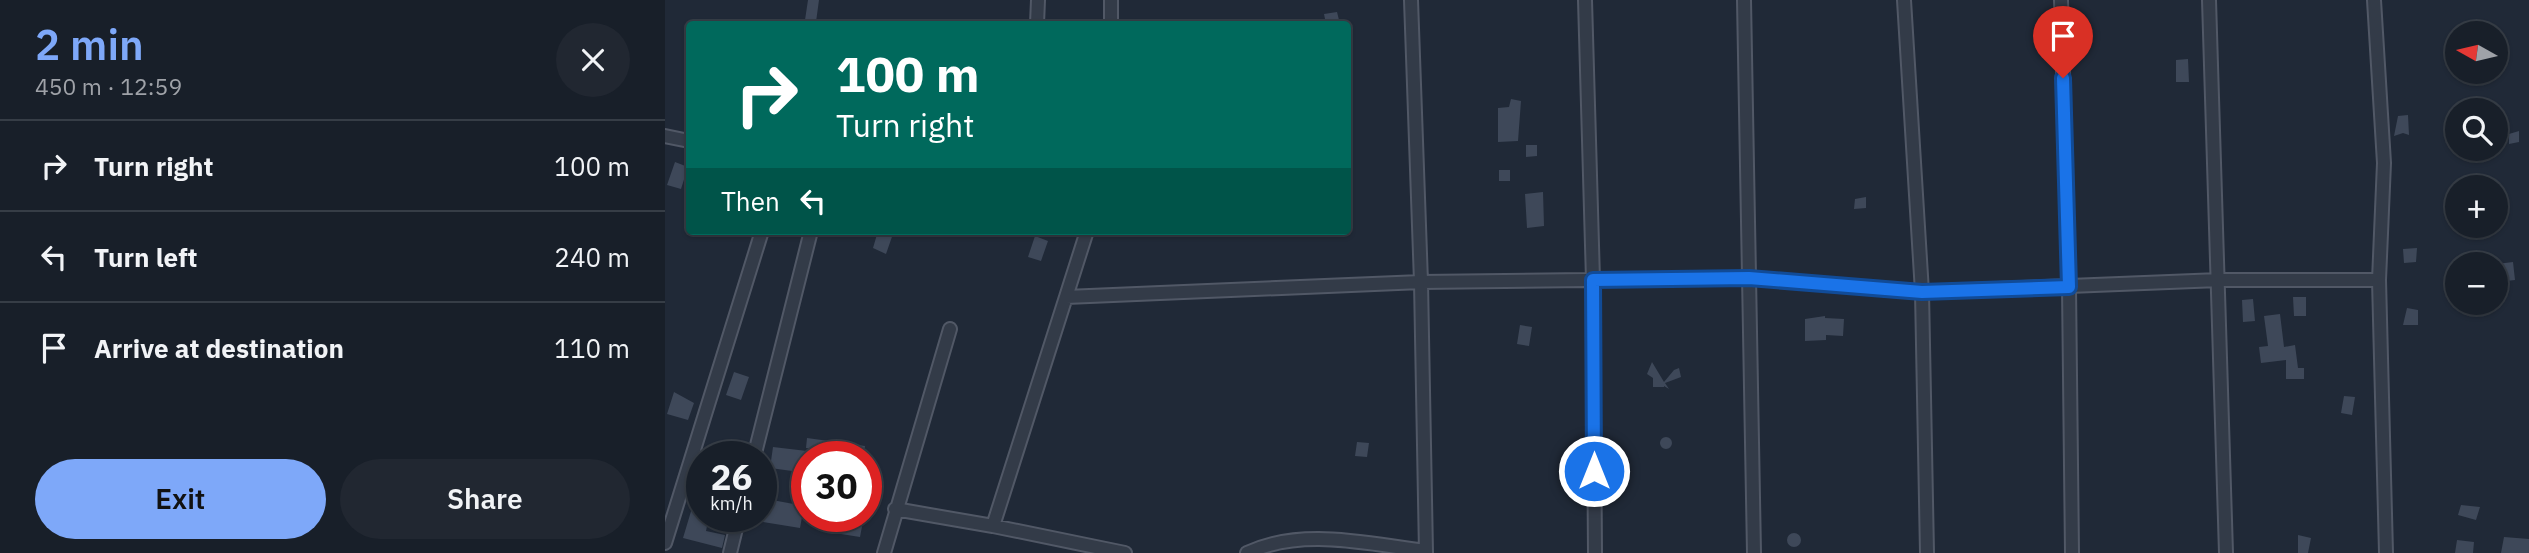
<!DOCTYPE html>
<html lang="en">
<head>
<meta charset="utf-8">
<style>
	body { margin:0; font-family:"IBM Plex Sans",sans-serif; background:#212731; color:#f1f3f6; height:100vh; display:flex; flex-direction:column; font-size:26px; white-space:nowrap }
	* { box-sizing:border-box; margin:0 }
	p { font-size:23px; color:#9fa2a8 }
	.icon { flex:none; width:38px; height:38px; fill:none; stroke:currentColor; stroke-width:2; stroke-linecap:round; stroke-linejoin:round }
	.map { position:relative; flex:1; overflow:hidden }
	.sheet { display:flex; flex-direction:column; background:#181f29; width:665px }
	.sheet>* { flex:none }
	.banner { position:absolute; left:21px; top:21px; width:665px; height:214px; border-radius:7px; box-shadow:0 2px 5px #0004,0 0 0 2px #363d46; background:#00695c; color:#fff; overflow:hidden }
	.needle { width:46px; rotate:278deg }
	.controls { position:absolute; left:1780px; top:21px; display:grid; gap:14px }
	.controls a { display:grid; place-items:center; width:63px; height:63px; border-radius:50%; background:#181f29; box-shadow:0 2px 5px #0004,0 0 0 2px #363d46; font-size:35px }
	.speed { position:absolute; left:21px; top:441px; display:flex; gap:14px; font-size:35px; font-weight:700; text-align:center }
	.speed>* { display:grid; place-content:center; width:91px; height:91px; border-radius:50%; background:#181f29; box-shadow:0 2px 5px #0004,0 0 0 2px #363d46; line-height:1 }
	.speed small { font-size:18px; font-weight:400 }
	.speed .limit { border:10px solid #d22; background:#fff; color:#111 }
	.pin { position:absolute; display:grid; place-items:center; width:60px; height:60px; color:#fff; margin:-72px -30px; border-radius:50% 50% 50% 0; rotate:-45deg; box-shadow:0 0 7px #0007 }
	.pin .icon { rotate:45deg }
	.me { position:absolute; width:77px; margin:-38px; rotate:0deg; stroke-linejoin:round; filter:drop-shadow(0 0 5px #0008) }
	.turn { display:flex; align-items:center; gap:24px; height:147px; padding:0 35px; font-size:32px }
	.turn .icon { width:91px; height:91px; stroke-width:2.5 }
	.turn b { display:block; font-size:49px; line-height:60px }
	.then { display:flex; align-items:center; height:66px; padding:0 35px; background:#0003; gap:14px; font-size:26px }
	.round { display:grid; place-items:center; flex:none; width:74px; height:74px; border-radius:37px; background:#212731 }
	.overview { display:flex; align-items:center; justify-content:space-between; height:119px; padding:0 35px }
	h1 { font-size:42px; font-weight:600; line-height:52px; color:#7ea8f9 }
	.button { display:flex; gap:14px; margin-top:auto; padding:14px 35px }
	.button a { flex:1; height:80px; border-radius:42px; background:#7ea8f9; color:#111; font-size:28px; font-weight:600; line-height:80px; text-align:center }
	.button a+a { background:#212731; color:#f1f3f6 }
	ul { padding:0; list-style:none }
	li { display:flex; align-items:center; gap:21px; height:91px; padding:0 35px; border-top:2px solid #363d46 }
	li div { flex:1 }
	li b { display:block; font-size:26px }
	li em { font-style:normal }
	main { display:flex; flex:1; min-height:0 }
	.map>svg:first-child { display:block }
	.building { fill:#3e4859 }
	.lines { fill:none; stroke-linecap:round; stroke-linejoin:round }
	.street-casing { stroke:#515866; stroke-width:16 }
	.street { stroke:#333b48; stroke-width:12 }
	.route-casing { stroke:#114b97; stroke-width:18 }
	.route { stroke:#1a73e8; stroke-width:12 }
</style>
</head>
<body>
<main>
<section class="sheet">
<div class="overview"><div><h1>2 min</h1><p>450 m · 12:59</p></div><a class="round"><svg class="icon" aria-label="close" viewBox="0 0 24 24"><path d="M6 6l12 12M18 6L6 18"/></svg></a></div>
<ul>
<li><svg class="icon" aria-label="right" viewBox="0 0 24 24"><path d="M7 20v-9h11M14 6l5 5-5 5"/></svg><div><b>Turn right</b></div><em>100 m</em></li>
<li><svg class="icon" aria-label="left" viewBox="0 0 24 24"><path d="M17 20v-9H6M10 6l-5 5 5 5"/></svg><div><b>Turn left</b></div><em>240 m</em></li>
<li><svg class="icon" aria-label="arrive" viewBox="0 0 24 24"><path d="M6 21V4h12l-3 4 3 4H6"/></svg><div><b>Arrive at destination</b></div><em>110 m</em></li>
</ul>
<div class="button"><a>Exit</a><a>Share</a></div>
</section>
<div class="map">
<svg width="1864" height="553" viewBox="0 0 1864 553">
	<rect width="100%" height="100%" fill="#202937"/>
	<path class="building" d="M143,0H154L151,22L140,20Z
		M672,12L675,24H661L659,14Z
		M1523,59L1524,82H1511V60Z
		M846,99L856,101L853,141L833,142V108L844,107Z
		M1743,115L1744,135L1738,133L1729,136L1733,116Z
		M1854,131V142L1844,144V134Z
		M861,145H872V156L861,157Z
		M10,162L23,167L16,189L2,185Z
		M834,170H845V181H834Z
		M878,192L879,226L862,228L860,194Z
		M1201,197V208L1189,209L1190,199Z
		M213,231H229L221,254L208,248Z
		M370,236L383,241L376,261L363,257Z
		M1752,248L1751,262L1739,263L1738,249Z
		M1848,262L1850,280L1833,282L1832,264Z
		M1628,297H1641V316H1629Z
		M1588,299L1590,321L1578,322L1577,300Z
		M1742,308L1753,310V325H1738Z
		M1615,314L1619,347L1630,345L1633,368H1639V379H1621V360L1596,363L1594,347L1603,346L1599,316Z
		M1160,316V318L1179,319L1178,336L1161,335V340L1140,341V319Z
		M855,325L867,327L864,346L852,344Z
		M987,362L999,382L1009,370L1014,368L1016,377L1000,383L1004,389L999,386V387H988V378L982,374Z
		M69,372L84,377L76,400L61,395Z
		M9,392L29,403L23,420L2,414Z
		M1679,396L1690,397L1687,415L1676,413Z
		M995 443a6 6 0 1 1 12 0a6 6 0 1 1-12 0Z
		M142,438L200,446L198,457H169L170,451L141,448Z
		M692,442L704,443L702,457L690,456Z
		M108,447L142,451V473L105,468Z
		M33,488H37V516L44,517L41,531L60,535L57,548L18,538Z
		M102,499L139,506L135,528L98,522Z
		M1796,505L1815,507L1811,520L1793,515Z
		M159,516H199L195,537L157,531Z
		M1122 540a7 7 0 1 1 14 0a7 7 0 1 1-14 0Z
		M1633,535L1646,538L1643,553H1633Z
		M1839,537L1864,539V553H1836Z
		M1792,540L1809,542L1808,553H1790Z"/>
	<g class="lines">
		<g class="street-casing">
			<path id="street" d="M746,0L756,282L761,553
				M920,0L928,280L930,553
				M1079,0L1089,553
				M1239,0L1257,292L1262,553
				M1396,0L1404,287L1407,553
				M1544,0L1561,553
				M1709,0L1719,163L1714,280L1721,553
				M372,24L373,0
				M446,24V0
				M0,136L24,141
				M422,231L328,526L460,553
				M401,297L756,282L1084,278L1257,292L1554,280H1714
				M89,457L146,231
				M230,509L328,526
				M0,543L97,231
				M65,553L74,516
				M219,553L285,329
				M582,553C638,527 702,544 761,551"/>
		</g>
		<use href="#street" class="street"/>
	</g>
	<g class="lines">
		<g class="route-casing">
			<path id="route" d="M929,471L928,280L1084,278L1257,292L1404,287L1398,78"/>
		</g>
		<use href="#route" class="route"/>
	</g>
</svg>
<div class="controls">
<a><svg class="needle" viewBox="-14 -14 28 28"><path d="M0-13l5 13h-10z" fill="#e53935"/><path d="M0 13l5-13h-10z" fill="#9fa2a8"/></svg></a>
<a><svg class="icon" aria-label="search" viewBox="0 0 24 24"><circle cx="10" cy="10" r="6"/><path d="M15 15l6 6"/></svg></a>
<a>+</a>
<a>−</a>
</div>
<div class="speed"><div>26<small>km/h</small></div><div class="limit">30</div></div>
<div class="pin" style="left:1398px;top:78px;background:#d93025"><svg class="icon" aria-label="arrive" viewBox="0 0 24 24"><path d="M6 21V4h12l-3 4 3 4H6"/></svg></div>
<svg class="me" style="left:929px;top:471px" viewBox="-20 -20 40 40"><circle r="17" fill="#1a73e8" stroke="#fff" stroke-width="3"/><path d="M0-11L8 9 0 5-8 9z" fill="#fff"/></svg>
<div class="banner">
<div class="turn"><svg class="icon" aria-label="right" viewBox="0 0 24 24"><path d="M7 20v-9h11M14 6l5 5-5 5"/></svg><div><b>100 m</b>Turn right</div></div>
<div class="then">Then<svg class="icon" aria-label="left" viewBox="0 0 24 24"><path d="M17 20v-9H6M10 6l-5 5 5 5"/></svg></div>
</div>
</div>
</main>
</body>
</html>
